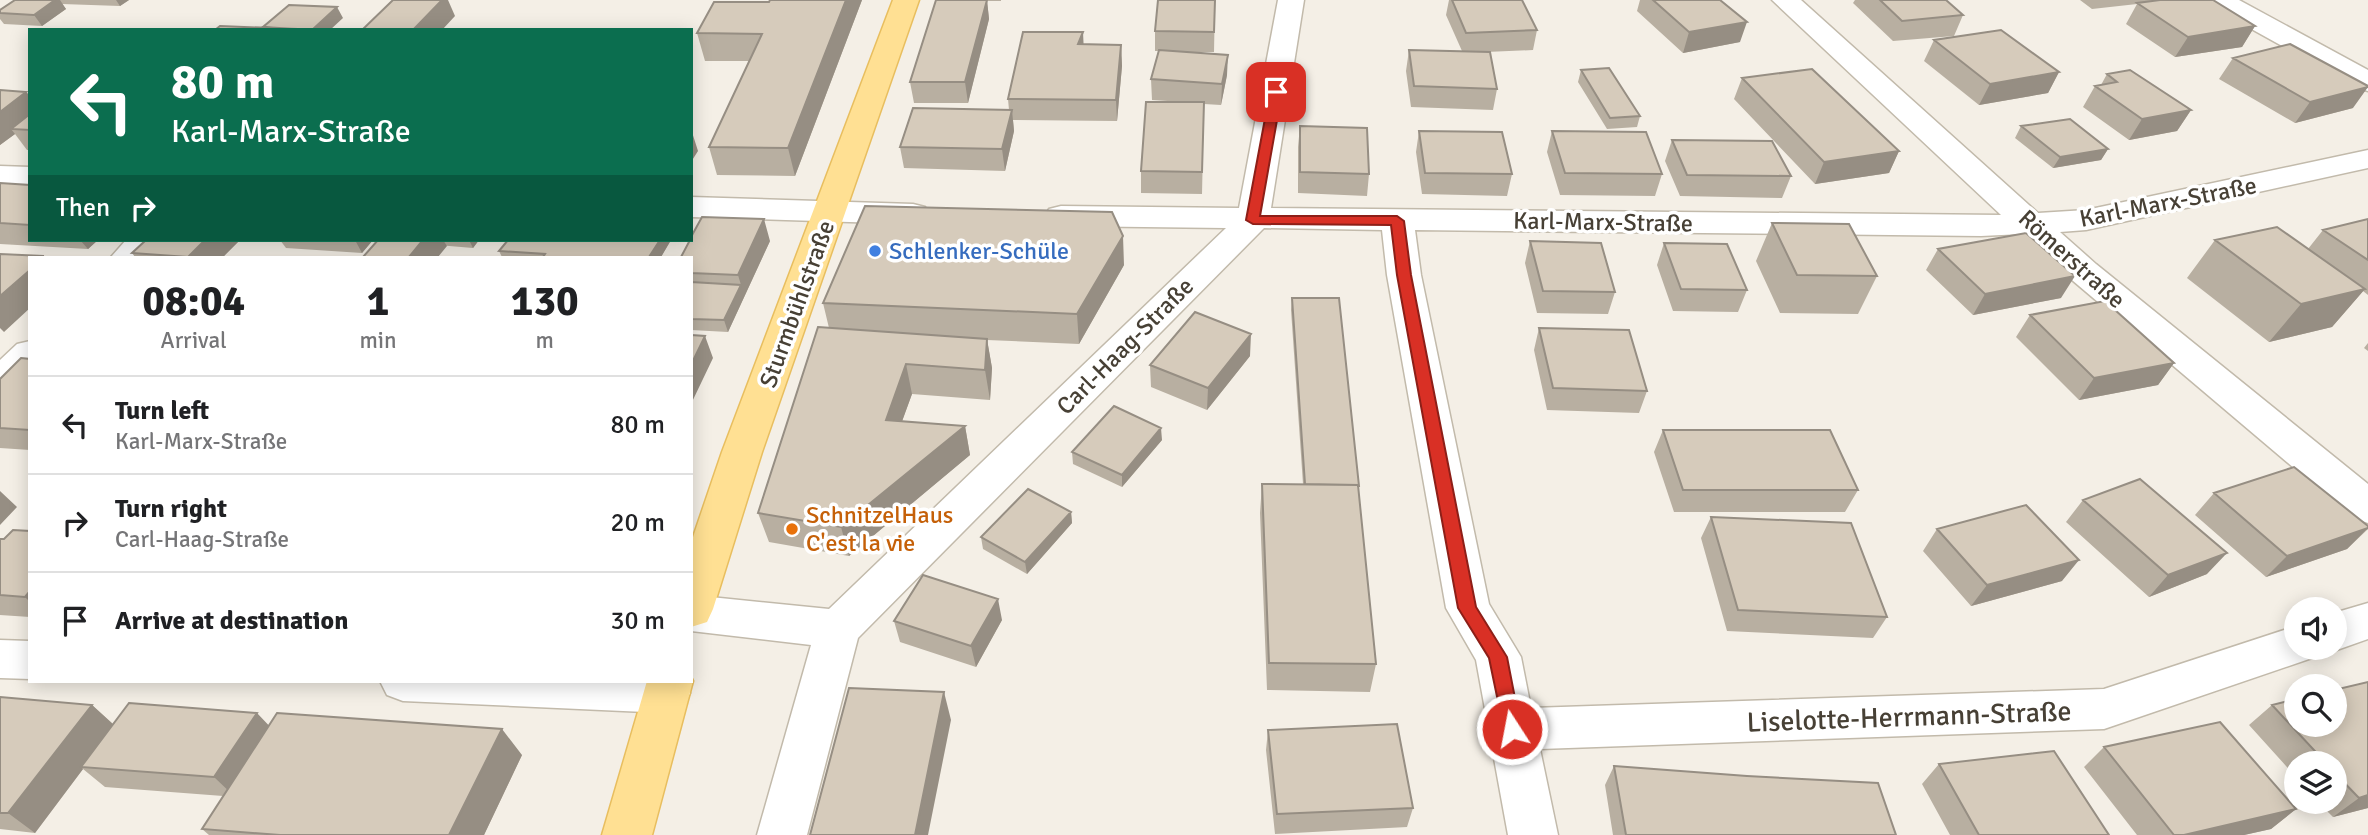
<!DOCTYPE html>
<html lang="en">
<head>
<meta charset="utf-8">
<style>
	body { margin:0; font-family:Signika,sans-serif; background:#f6f6f6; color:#202124; height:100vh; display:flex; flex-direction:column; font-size:26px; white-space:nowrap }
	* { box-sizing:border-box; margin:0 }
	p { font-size:23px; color:#757577 }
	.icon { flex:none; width:38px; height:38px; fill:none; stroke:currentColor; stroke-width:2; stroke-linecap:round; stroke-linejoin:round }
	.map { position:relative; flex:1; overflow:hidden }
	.panel { position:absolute; left:28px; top:256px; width:665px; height:427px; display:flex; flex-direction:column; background:#fff; border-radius:0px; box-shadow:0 4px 18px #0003 }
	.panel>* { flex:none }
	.hud { position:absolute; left:28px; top:28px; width:665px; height:214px; border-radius:0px; box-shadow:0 4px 18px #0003; background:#0b6e4f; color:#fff; overflow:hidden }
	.fabs { position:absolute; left:2284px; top:597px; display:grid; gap:14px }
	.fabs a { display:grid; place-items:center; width:63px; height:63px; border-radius:50%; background:#fff; box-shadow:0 4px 18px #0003; font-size:35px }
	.pin { position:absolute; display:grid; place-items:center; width:60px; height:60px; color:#fff; margin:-30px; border-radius:14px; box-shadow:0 4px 10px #0006 }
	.me { position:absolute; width:77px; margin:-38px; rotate:349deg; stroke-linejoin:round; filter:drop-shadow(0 0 5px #0008) }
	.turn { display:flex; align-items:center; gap:24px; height:147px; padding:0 28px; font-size:32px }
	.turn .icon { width:91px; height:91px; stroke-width:2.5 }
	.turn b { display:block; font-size:49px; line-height:60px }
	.then { display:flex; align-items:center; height:66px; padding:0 28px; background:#0003; gap:14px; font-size:26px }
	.eta { display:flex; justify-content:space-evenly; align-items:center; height:119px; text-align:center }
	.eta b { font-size:42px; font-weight:700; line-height:49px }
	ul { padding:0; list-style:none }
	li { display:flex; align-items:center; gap:21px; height:98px; padding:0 28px; border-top:2px solid #e0e0e0 }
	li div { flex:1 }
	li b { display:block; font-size:26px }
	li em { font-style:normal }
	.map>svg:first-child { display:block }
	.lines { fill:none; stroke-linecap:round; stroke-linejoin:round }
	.minor-casing { stroke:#c2baab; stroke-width:3 }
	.major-casing { stroke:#e8be5f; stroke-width:3 }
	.minor { fill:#fff; fill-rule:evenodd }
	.major { fill:#ffe093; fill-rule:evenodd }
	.wall { fill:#b8afa1 }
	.shaded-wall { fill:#968e83 }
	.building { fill:#d6cbbb; stroke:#968e83; stroke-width:2 }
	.route { fill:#d93025; stroke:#8d1f18; stroke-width:2 }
	.shop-dot { fill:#3f7fe0; stroke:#fff; stroke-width:2.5 }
	.food-dot { fill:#e8710a; stroke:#fff; stroke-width:2.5 }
	.labels { text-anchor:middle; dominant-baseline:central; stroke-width:7; stroke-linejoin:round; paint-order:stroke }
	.street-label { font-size:24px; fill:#474035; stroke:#fff }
	.shop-label { font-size:24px; fill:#366cbe; stroke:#fff; text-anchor:start }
	.food-label { font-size:24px; fill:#c56008; stroke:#fff; text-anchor:start }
	.near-street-label { font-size:28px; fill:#474035; stroke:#fff }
</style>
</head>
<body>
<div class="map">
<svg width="2368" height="835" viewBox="0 0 2368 835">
	<rect width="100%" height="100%" fill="#f4efe6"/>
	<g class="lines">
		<g class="minor-casing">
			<path id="minor" d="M1278,0H1304L1271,208L2001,215L1772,0H1801L2038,213L2086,210L2368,150V168L2086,230L2060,232L2096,264L2368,484V523L2353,518L2072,280L2022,234L1981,236L1415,230L1421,275L1489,604L1521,657L1531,708L2104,689L2296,626V648H2317L2312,658L2104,729L1540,749L1558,835H1508L1476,660L1446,608L1387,275L1382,230L1264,228L858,638L807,835H757L811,645L691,631V595L829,609L1226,228L1061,226L1049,223L1045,216L1049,209L1061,206L1239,208Z
				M2206,0H2239L2368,70V91L2358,88L2210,6Z
				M0,166L30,167V186L0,184Z
				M691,197L913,204L925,207L929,214L925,221L913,224L691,217Z
				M126,240H163L148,257H111Z
				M30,341V375L13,391L0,395V360L17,344Z
				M2368,603V639L2334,651L2325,648H2334V613Z
				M0,640L30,641V679L0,678Z
				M380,681H684L690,693L683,707L667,713L403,701L387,695Z"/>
		</g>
		<g class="major-casing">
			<path id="major" d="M893,0H919L762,452L713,609L707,622L691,627V543L722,452Z
				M691,677L693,681L652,835H602L647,681H691Z"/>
		</g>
		<use href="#minor" class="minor"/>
		<use href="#major" class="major"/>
	</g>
	<path class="wall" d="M15,0H129L120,6L62,4L66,9L42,26L4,24L0,19V10Z
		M770,0H862L795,176L717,175L709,147L749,61H705L697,33L769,2Z
		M936,0H1001V1H987L989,19L968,103H914L910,82Z
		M1215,0L1214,52H1188L1227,75L1221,105L1204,104L1202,194L1141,193V171L1183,102L1152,100L1151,79L1159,51H1155V31Z
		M1449,0H1522L1537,30L1533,50L1486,52L1497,89L1493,110L1411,107L1406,71L1409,50L1462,51L1446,15Z
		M1640,0H1720L1740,42L1683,53L1637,11Z
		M1855,0H1946L1963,15L1954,36L1893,41L1853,3Z
		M2080,0H2213L2255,26L2242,47L2175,57L2126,24L2137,4L2092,9Z
		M1934,40L2059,72L2048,93L1979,105L1924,61Z
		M1083,44L1121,45L1122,66L1117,121L1013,120L1014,131L1005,171L904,168L900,147L1009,110L1008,99Z
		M2233,58L2353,108L2295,123L2219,79Z
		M1581,70L1640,116L1637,127L1607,129L1578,82Z
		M2107,74L2191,110L2177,131L2129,140L2083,107L2095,86L2101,85Z
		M1742,78L1899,151L1889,173L1815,184L1734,99Z
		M0,90L26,92L30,96V150H27L15,134L0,145Z
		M1300,126L1369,174L1367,196L1298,193V147Z
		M2021,126L2108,149L2101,160L2053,168L2015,138Z
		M1419,131L1512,174L1507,196L1422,194L1416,152Z
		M1552,131L1662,174L1655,196L1560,195L1547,152Z
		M1672,140L1791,176L1782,198L1680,196L1665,161Z
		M0,183L30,185V240H98L88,249L0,244Z
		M2368,219V295L2363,291L2332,327L2269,342L2187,278L2215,240L2308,249L2323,230Z
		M1772,223L1877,276L1858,314L1780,313L1756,261Z
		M146,240H240L223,257H135L132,253Z
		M280,240H373L362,253L286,248Z
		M378,240H479L473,248Z
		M508,240H671L661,257H502L499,251Z
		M770,241L728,332L691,330V257Z
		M1530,241L1615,292L1608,314L1537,313L1525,263Z
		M1664,243L1747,290L1738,312L1673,311L1657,265Z
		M1938,249L2061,298L1973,315L1926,270Z
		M1124,265L1079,344L987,340L992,368L990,400L912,394L902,421L965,426L970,455L849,556L769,542L758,513L829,328L823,303Z
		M1292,298L1359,486L1358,493L1376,664L1370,692L1267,690L1260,513L1262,484H1303L1291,310Z
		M2030,315L2174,363L2158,385L2079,400L2016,337Z
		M1539,328L1647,391L1639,413L1547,410L1534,350Z
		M2368,343V351L2364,348Z
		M1250,356L1207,410L1151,387L1150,365Z
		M30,359V450L0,448V379Z
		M1663,430L1858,490L1845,512H1674L1654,452Z
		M1162,440L1122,487L1073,464L1072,452Z
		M2214,493L2368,526V529L2347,549L2266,577L2195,515Z
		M2083,500L2207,574L2149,597L2066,522Z
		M1071,512L1072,523L1027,574L983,549L981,537Z
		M1711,517L1887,617L1873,638L1727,631L1701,538Z
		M1937,529L2062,581L1971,606L1923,551Z
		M30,531V617L0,615V539H4Z
		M1002,620L976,667L900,642L894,621Z
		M2368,682V808L2333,817L2318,802H2334V763H2296V777L2249,725L2272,705Z
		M0,697L92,705L113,724L269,726L522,755L484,835H209L202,829L223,796L105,787L83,769L35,833L0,829Z
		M1268,730L1413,808L1407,827L1275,834L1266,750Z
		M2104,747L2296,809L2271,829L2244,835H2137L2084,767Z
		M1939,764L2109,835H1950L1922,784Z
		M1614,766L1896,835H1613L1605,785Z"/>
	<path class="shaded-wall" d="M55,0H60L66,9L42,26L34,15Z
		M116,0H129L120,6Z
		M442,0H448L455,16L442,30H413Z
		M846,0H862L795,176L788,148Z
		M987,0L989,19L968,103L965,82Z
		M337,7L343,18L330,30H312Z
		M1747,22L1740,42L1683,53L1689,32Z
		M2255,26L2242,47L2175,57L2188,37Z
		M1083,32L1084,53L1078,44Z
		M1121,45L1122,66L1117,121L1116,100Z
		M1228,55L1227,75L1221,105L1222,84Z
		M2059,72L2048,93L1979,105L1990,84Z
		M2368,87L2353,108L2295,123L2310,102Z
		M26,92L30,96V122L11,129L15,134L0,145V112Z
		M1012,110L1014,131L1005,171L1002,149Z
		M2191,110L2177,131L2129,140L2142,119Z
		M691,129L698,151L691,162Z
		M2108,149L2101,160L2053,168L2060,157Z
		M1899,151L1889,173L1815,184L1824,162Z
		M764,219L770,241L728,332L724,320L741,285L738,275Z
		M1123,236L1124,265L1079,344L1077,314Z
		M80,240H98L88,249Z
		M205,240H240L223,257H189Z
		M355,240H373L362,253Z
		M423,240H443L447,246L438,257H409Z
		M469,240H479L473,248Z
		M660,240H671L661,257H649Z
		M30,270V308L4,332L0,328V296Z
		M2075,276L2061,298L1973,315L1985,294Z
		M2365,289L2332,327L2269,342L2301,304Z
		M1251,334L1250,356L1207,410L1208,388Z
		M705,336L713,358L691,404V365Z
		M987,339L992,368L990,400L985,370Z
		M2174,363L2158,385L2079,400L2094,378Z
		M906,364L912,394L892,449L886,420Z
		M965,426L970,455L849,556L841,527Z
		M1161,428L1162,440L1122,487V475Z
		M0,491L17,507L0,525Z
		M1071,512L1072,523L1027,574L1025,562Z
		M2368,528L2347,549L2266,577L2287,556Z
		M2227,553L2207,574L2149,597L2168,575Z
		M2079,560L2062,581L1971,606L1987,585Z
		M30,591V602L25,597Z
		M998,599L1002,620L976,667L971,646Z
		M944,692L951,720L928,835H915Z
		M92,705L115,726L81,767L83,769L35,833L8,813Z
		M257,713L276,733L235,797L214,777Z
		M502,729L522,755L484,835H449Z
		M2368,795V808L2333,817L2359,798Z
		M2296,809L2271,829L2244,835H2184Z"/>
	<path class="building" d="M15,0H55L34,15L0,13V10Z
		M393,0H442L413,30H362Z
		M770,0H846L788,148L709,147L762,34L697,33L714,2H769Z
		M936,0H987L965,82H910Z
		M1158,0H1215L1214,32L1155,31Z
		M1452,0H1522L1537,30L1466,33Z
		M1653,0H1720L1747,22L1689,32Z
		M1880,0H1946L1963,15L1902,21Z
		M2160,0H2213L2255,26L2188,37L2137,3Z
		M289,5L337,7L312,30L263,27Z
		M220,26L298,29L215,30Z
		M2001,30L2059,72L1990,84L1934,40Z
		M1023,32H1083L1078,44L1121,45L1116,100L1008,99Z
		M2290,44L2368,86V87L2310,102L2233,58Z
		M1159,50L1228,55L1222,84L1151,79Z
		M1409,50L1490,52L1497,89L1414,86Z
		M1609,68L1640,116L1610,118L1581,70Z
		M1812,69L1899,151L1824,162L1742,78Z
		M2130,70L2191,110L2142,119L2095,86L2117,82L2107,74Z
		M0,90L26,92L0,112Z
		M1146,102H1204L1202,172L1141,171Z
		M913,108L1012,110L1002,149L900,147Z
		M30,114V130L11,129Z
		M2070,119L2108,149L2060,157L2021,126Z
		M1300,126L1367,128L1369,174L1300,172Z
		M1419,131L1502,132L1512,174L1425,173Z
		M1552,131L1646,132L1662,174L1565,173Z
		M1672,140L1772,141L1791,176L1687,175Z
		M0,183L30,185V225L0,223Z
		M865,206L1112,212L1123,236L1077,314L823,303Z
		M702,217L764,219L738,275L691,273V257H681L690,240H691V237Z
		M2368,219V260L2323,230Z
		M1772,223L1849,224L1877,276L1797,275Z
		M2277,227L2365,289L2301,304L2215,240Z
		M2026,233L2075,276L1985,294L1938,249Z
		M146,240H205L188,257L132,253Z
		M378,240H423L409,257H363Z
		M508,240H660L649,257H543L545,254L499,251Z
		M1530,241L1601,243L1615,292L1543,291Z
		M1664,243L1727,244L1747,290L1681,289Z
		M0,254L44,256L30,257V270L0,296Z
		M691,282L741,285L724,320L691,319Z
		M1292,298H1339L1359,486H1358V485L1305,484Z
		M2105,301L2174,363L2094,378L2030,315Z
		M1195,312L1251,334L1208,388L1150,365Z
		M818,327L987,339L985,370L906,364L886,420L965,426L841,527L758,513Z
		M1539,328L1629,330L1647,391L1553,388Z
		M691,335L705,336L691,365Z
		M21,358L30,359V430L0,428V379Z
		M1114,406L1161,428L1122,475L1072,452Z
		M1663,430H1830L1858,490H1683Z
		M2294,467L2368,526V528L2287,556L2214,493Z
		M2140,479L2227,553L2168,575L2083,500Z
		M1262,484L1358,485L1376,664L1269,663Z
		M1028,489L1071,512L1025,562L981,537Z
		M2026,505L2079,560L1987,585L1937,529Z
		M1711,517L1851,523L1887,617L1738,610Z
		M13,530L30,531V591L25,597L0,595V539H4Z
		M923,575L998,599L971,646L894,621Z
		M2368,682V795L2359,798L2334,772V763H2326L2272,705L2296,699V724H2334V690Z
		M849,688L944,692L915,835H810Z
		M0,697L92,705L8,813H0Z
		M129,703L257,713L214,777L81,767Z
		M277,713L502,729L449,835H280L202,829Z
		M2220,722L2296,809L2184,835H2174L2104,747Z
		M1397,724L1413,808L1277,814L1268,730Z
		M2054,751L2109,835H1979L1939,764Z
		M1614,766L1747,776L1878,783L1896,835H1626Z"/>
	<path class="route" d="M1276,89L1282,92L1260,216H1397L1404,221L1411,275L1476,607L1507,657L1521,729L1519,735L1512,737L1505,735L1489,658L1458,608L1397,275L1391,225L1253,224L1246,220L1270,92Z"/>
	<circle class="shop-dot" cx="875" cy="251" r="7"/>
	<circle class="food-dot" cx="792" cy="529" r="7"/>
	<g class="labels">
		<g class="street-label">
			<text transform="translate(2168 202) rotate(-11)">Karl-Marx-Straße</text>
			<text transform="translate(1603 222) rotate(1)">Karl-Marx-Straße</text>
			<text transform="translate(2072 259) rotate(42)">Römerstraße</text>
			<text transform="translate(797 304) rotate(-70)">Sturmbühlstraße</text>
			<text transform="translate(1125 346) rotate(-45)">Carl-Haag-Straße</text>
		</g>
		<g class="shop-label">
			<text x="889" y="251">Schlenker-Schüle</text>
		</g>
		<g class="food-label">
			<text x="806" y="515">SchnitzelHaus<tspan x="806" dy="28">C'est la vie</tspan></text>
		</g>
		<g class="near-street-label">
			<text transform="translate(1909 717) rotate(-2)">Liselotte-Herrmann-Straße</text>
		</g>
	</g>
</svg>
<div class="fabs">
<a><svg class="icon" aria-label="sound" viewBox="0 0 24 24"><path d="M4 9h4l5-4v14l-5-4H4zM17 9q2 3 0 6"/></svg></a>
<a><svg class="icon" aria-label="search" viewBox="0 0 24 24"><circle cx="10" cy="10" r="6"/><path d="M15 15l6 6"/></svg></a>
<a><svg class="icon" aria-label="layers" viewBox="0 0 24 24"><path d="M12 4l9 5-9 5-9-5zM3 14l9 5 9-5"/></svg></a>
</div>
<div class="pin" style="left:1276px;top:92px;background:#d93025"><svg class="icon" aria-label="arrive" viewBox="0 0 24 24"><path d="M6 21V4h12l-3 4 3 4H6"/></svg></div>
<svg class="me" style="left:1512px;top:729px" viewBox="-20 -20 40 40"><circle r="17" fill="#d93025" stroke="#fff" stroke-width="3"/><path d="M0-11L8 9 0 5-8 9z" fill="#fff"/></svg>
<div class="hud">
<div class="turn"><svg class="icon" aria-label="left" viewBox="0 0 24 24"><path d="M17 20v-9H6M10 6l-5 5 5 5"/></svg><div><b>80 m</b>Karl-Marx-Straße</div></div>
<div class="then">Then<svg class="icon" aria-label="right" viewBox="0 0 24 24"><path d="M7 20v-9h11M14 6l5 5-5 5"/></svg></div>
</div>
<section class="panel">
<div class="eta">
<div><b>08:04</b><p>Arrival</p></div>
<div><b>1</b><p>min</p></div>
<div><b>130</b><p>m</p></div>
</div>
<ul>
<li><svg class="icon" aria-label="left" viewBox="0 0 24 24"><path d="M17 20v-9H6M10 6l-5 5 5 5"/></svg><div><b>Turn left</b><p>Karl-Marx-Straße</p></div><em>80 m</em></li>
<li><svg class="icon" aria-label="right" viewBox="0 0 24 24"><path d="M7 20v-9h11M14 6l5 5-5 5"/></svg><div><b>Turn right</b><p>Carl-Haag-Straße</p></div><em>20 m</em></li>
<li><svg class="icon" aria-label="arrive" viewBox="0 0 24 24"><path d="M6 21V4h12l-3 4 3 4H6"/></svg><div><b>Arrive at destination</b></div><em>30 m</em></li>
</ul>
</section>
</div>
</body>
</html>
